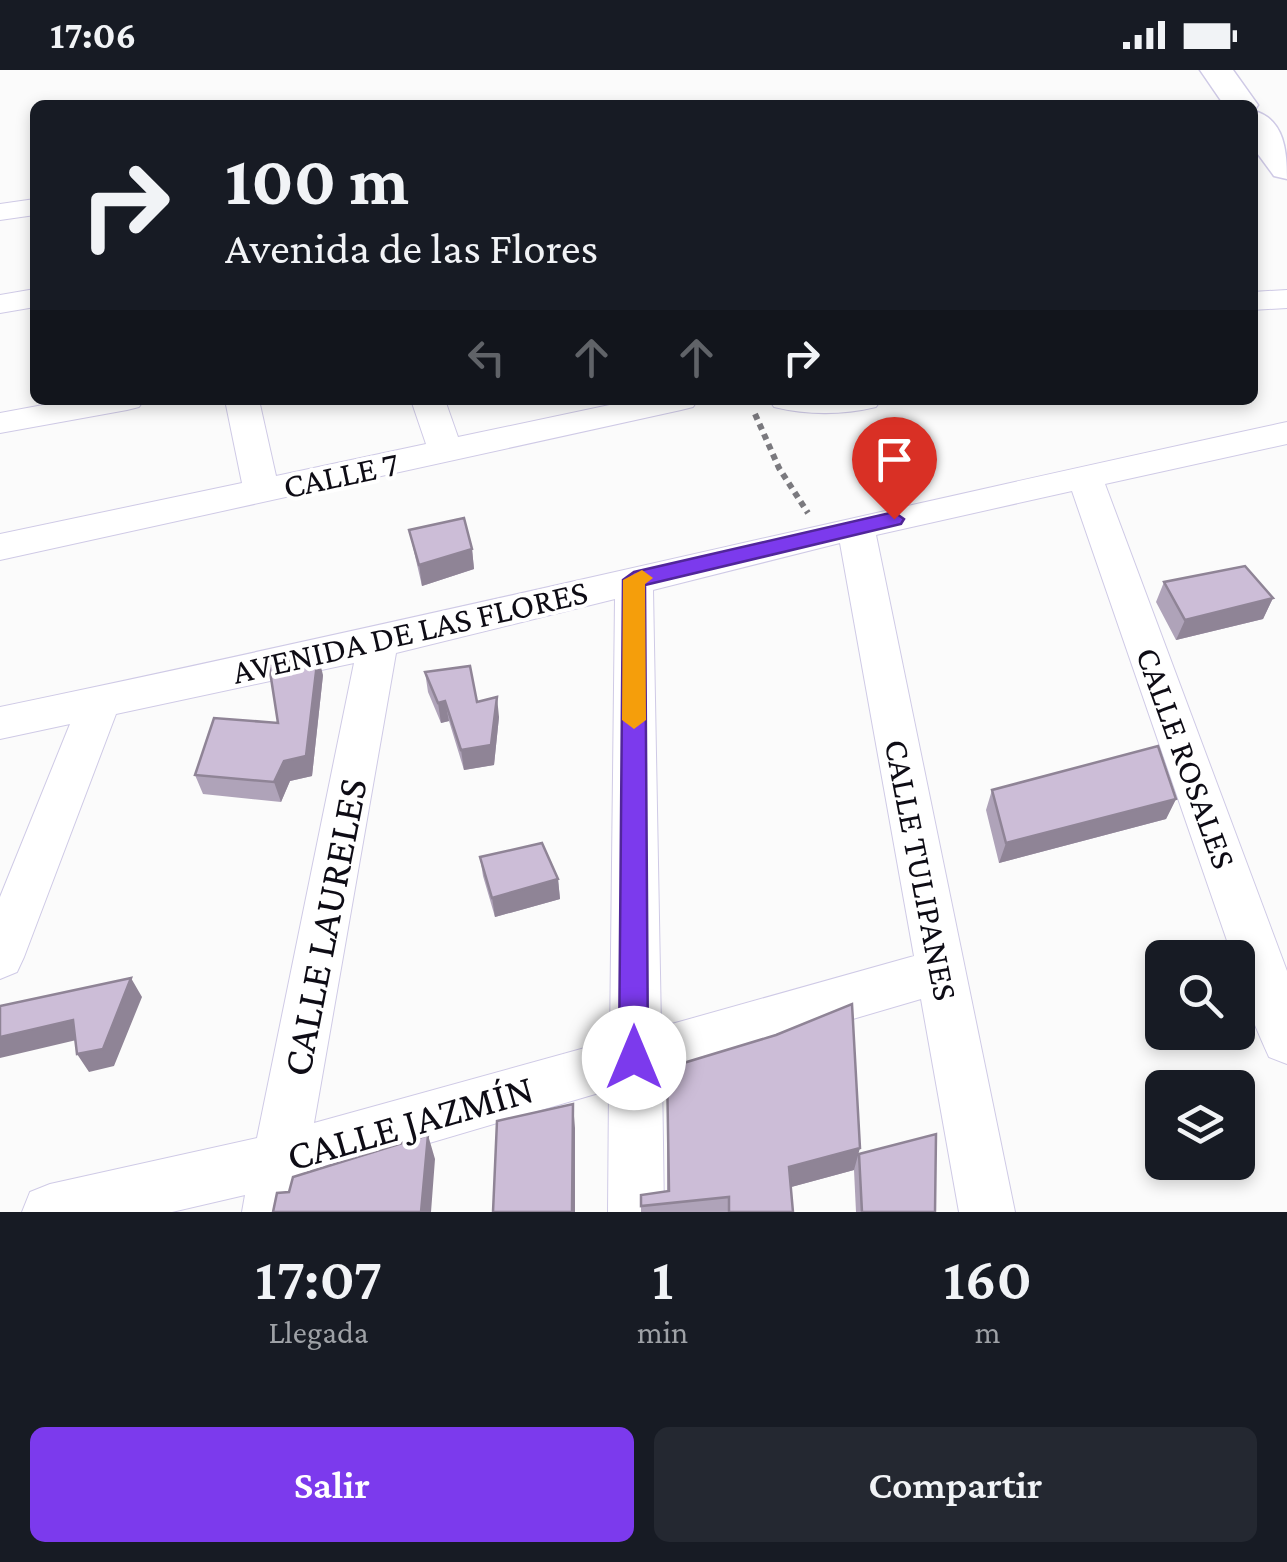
<!DOCTYPE html>
<html lang="es">
<head>
<meta charset="utf-8">
<style>
	body { margin:0; font-family:"Crimson Pro",serif; background:#242831; color:#f1f3f6; height:100vh; display:flex; flex-direction:column; font-size:38px; white-space:nowrap }
	* { box-sizing:border-box; margin:0 }
	p { font-size:32px; color:#9ea1a6 }
	.icon { flex:none; width:55px; height:55px; fill:none; stroke:currentColor; stroke-width:2; stroke-linecap:round; stroke-linejoin:round }
	.map { position:relative; height:1142px; overflow:hidden }
	.side { display:flex; flex-direction:column; background:#171b24; flex:1 }
	.side>* { flex:none }
	.guide { position:absolute; left:30px; top:30px; width:1228px; height:305px; border-radius:15px; box-shadow:0 5px 15px #0003; background:#171b24; color:#f1f3f6; overflow:hidden }
	.tools { position:absolute; left:1145px; top:870px; display:grid; gap:20px }
	.tools a { display:grid; place-items:center; width:110px; height:110px; border-radius:15px; background:#171b24; box-shadow:0 5px 15px #0003; font-size:50px }
	.pin { position:absolute; display:grid; place-items:center; width:85px; height:85px; color:#fff; margin:-102px -42px; border-radius:50% 50% 50% 0; rotate:-45deg; box-shadow:0 0 10px #0007 }
	.pin .icon { rotate:45deg }
	.me { position:absolute; width:110px; margin:-55px; rotate:0deg; stroke-linejoin:round; filter:drop-shadow(0 0 8px #0008) }
	.turn { display:flex; align-items:center; gap:35px; height:210px; padding:0 30px; font-size:45px }
	.turn .icon { width:130px; height:130px; stroke-width:2.5 }
	.turn b { display:block; font-size:70px; line-height:85px }
	.lanes { display:flex; align-items:center; height:95px; padding:0 30px; background:#0003; justify-content:center; gap:50px; direction:ltr }
	.lanes .off { opacity:.35 }
	.eta { display:flex; justify-content:space-evenly; align-items:center; height:170px; text-align:center }
	.eta b { font-size:60px; font-weight:600; line-height:70px }
	.primary-button { display:flex; gap:20px; margin-top:auto; padding:20px 30px }
	.primary-button a { flex:1; height:115px; border-radius:15px; background:#7c3aed; color:#fff; font-size:40px; font-weight:600; line-height:115px; text-align:center }
	.primary-button a+a { background:#242831; color:#f1f3f6 }
	.status { display:flex; justify-content:space-between; align-items:center; height:70px; padding:0 50px; background:#171b24; direction:ltr }
	.status svg { height:28px; fill:currentColor }
	.map>svg:first-child { display:block }
	.lines { fill:none; stroke-linecap:round; stroke-linejoin:round }
	.minor-casing { stroke:#cfcae6; stroke-width:2 }
	.secondary-casing { stroke:#cfcae6; stroke-width:3 }
	.path { stroke:#7a797e; stroke-width:6; stroke-dasharray:6 5; stroke-linecap:butt }
	.minor { fill:#fff; fill-rule:evenodd }
	.secondary { fill:#fff; fill-rule:evenodd }
	.wall { fill:#afa3b9 }
	.shaded-wall { fill:#8f8496 }
	.building { fill:#ccbdd7; stroke:#8f8496; stroke-width:2.5 }
	.route { fill:#7c3aed; stroke:#51269a; stroke-width:2.5 }
	.slow { fill:#f59e0b }
	.labels { text-anchor:middle; dominant-baseline:central; stroke-width:8; stroke-linejoin:round; paint-order:stroke }
	.street-label { font-size:35px; fill:#0e0c15; stroke:#fff }
	.near-street-label { font-size:42px; fill:#0e0c15; stroke:#fff }
</style>
</head>
<body>
<div class="status"><b>17:06</b><svg viewBox="0 0 49 12"><path d="M0 12V9h3v3zM5 12V6h3v6zM10 12V3h3v9zM15 12V0h3v12zM26 1h20v11H26zM47 4h2v5h-2z"/></svg></div>
<div class="map">
<svg width="1287" height="1142" viewBox="0 0 1287 1142">
	<rect width="100%" height="100%" fill="#fbfbfb"/>
	<g class="lines">
		<g class="minor-casing">
			<path id="minor" d="M35,129V145L0,150V134Z
				M35,219V237L0,243V225Z
				M1287,220V238L1252,240V222Z
				M70,330H144L139,337L127,340L0,363V343Z
				M225,330H259L276,406L426,374L411,330H445L458,367L633,330H698L693,337L681,340L0,490V464L242,413Z
				M769,330H881L876,337C843,345 807,345 774,337Z
				M1287,352V374L1105,414L1287,901V994L1269,987C1256,958 1238,920 1238,888H1233L1072,421L876,465L1015,1142H959L921,929L662,1005L664,1142H608L609,1020L304,1110L298,1142H242L245,1125L172,1142H22L30,1122L50,1114L257,1068L354,593L116,644L24,887L17,902L0,909V827L70,654L0,669V637C431,547 856,445 1287,352ZM840,473L914,886L661,957L653,520ZM615,529L610,971L314,1053L396,583Z"/>
		</g>
		<g class="secondary-casing">
			<path id="secondary" d="M1200,0H1233L1258,35L1254,41C1285,49 1287,83 1287,109L1274,106L1252,76V35H1224Z"/>
		</g>
		<path class="path" d="M755,344L779,398L808,443"/>
		<use href="#minor" class="minor"/>
		<use href="#secondary" class="secondary"/>
	</g>
	<path class="wall" d="M409,460L472,479L474,499L422,516Z
		M1164,512L1273,528L1263,549L1176,570L1156,532Z
		M425,602L477,632L499,647L494,695L464,700L449,651L441,653L428,622Z
		M323,605L312,706L290,711L281,732L203,724L195,705L278,653Z
		M992,720L1176,729L1166,749L999,793L986,740Z
		M480,787L558,809L560,829L495,847L483,806Z
		M667,998L859,1084L935,1142H856L854,1100L791,1117L793,1142H641V1125L667,1121Z"/>
	<path class="shaded-wall" d="M472,479L474,499L422,516L419,495Z
		M1273,528L1263,549L1176,570L1185,550Z
		M318,585L323,605L312,706L290,711L281,732L274,712L284,691Z
		M497,627L499,647L494,695L464,700L461,680Z
		M445,631L449,651L441,653L438,633Z
		M1176,729L1166,749L999,793L1006,773Z
		M558,809L560,829L495,847L492,828Z
		M131,908L142,927L114,996L89,1002L77,984Z
		M73,950L85,968L0,988V967Z
		M573,1034L575,1058V1142H572Z
		M428,1065L435,1089L431,1142H421Z
		M860,1078L854,1100L784,1119L789,1097Z"/>
	<path class="building" d="M464,448L472,479L419,495L409,460Z
		M1245,496L1273,528L1185,550L1164,512Z
		M318,585L306,686L284,691L274,712L195,705L214,648L278,653L269,595Z
		M470,596L477,632L497,627L491,675L461,680L445,631L438,633L425,602Z
		M1158,676L1176,729L1006,773L992,720Z
		M542,773L558,809L492,828L480,787Z
		M131,908L103,979L77,984L73,950L0,967V936Z
		M852,934L860,1078L789,1097L793,1142H729V1127L641,1136V1125L669,1121L667,998L776,965Z
		M573,1034L572,1142H493L497,1051Z
		M936,1064L935,1142H862L859,1084Z
		M428,1065L421,1142H273L277,1123L289,1122L293,1107Z"/>
	<path class="route" d="M894,442L904,449L901,454L645,515L648,988L644,998L634,1002L623,998L619,988L623,510L634,502Z"/>
	<path class="slow" d="M642,500L653,508L645,514L646,650L634,659L622,650L623,510Z"/>
	<g class="labels">
		<g class="street-label">
			<text transform="translate(341 405) rotate(-12)">CALLE 7</text>
			<text transform="translate(410 562) rotate(-13)">AVENIDA DE LAS FLORES</text>
			<text transform="translate(1186 688) rotate(70)">CALLE ROSALES</text>
			<text transform="translate(921 800) rotate(79)">CALLE TULIPANES</text>
		</g>
		<g class="near-street-label">
			<text transform="translate(324 857) rotate(-79)">CALLE LAURELES</text>
			<text transform="translate(410 1052) rotate(-16)">CALLE JAZMÍN</text>
		</g>
	</g>
</svg>
<div class="tools">
<a><svg class="icon" aria-label="search" viewBox="0 0 24 24"><circle cx="10" cy="10" r="6"/><path d="M15 15l6 6"/></svg></a>
<a><svg class="icon" aria-label="layers" viewBox="0 0 24 24"><path d="M12 4l9 5-9 5-9-5zM3 14l9 5 9-5"/></svg></a>
</div>
<div class="pin" style="left:894px;top:449px;background:#d93025"><svg class="icon" aria-label="arrive" viewBox="0 0 24 24"><path d="M6 21V4h12l-3 4 3 4H6"/></svg></div>
<svg class="me" style="left:634px;top:988px" viewBox="-20 -20 40 40"><circle r="19" fill="#fff"/><path d="M0-13L10 11 0 6-10 11z" fill="#7c3aed"/></svg>
<div class="guide">
<div class="turn"><svg class="icon" aria-label="right" viewBox="0 0 24 24"><path d="M7 20v-9h11M14 6l5 5-5 5"/></svg><div><b>100 m</b>Avenida de las Flores</div></div>
<div class="lanes"><svg class="icon off" aria-label="left" viewBox="0 0 24 24"><path d="M17 20v-9H6M10 6l-5 5 5 5"/></svg><svg class="icon off" aria-label="ahead" viewBox="0 0 24 24"><path d="M12 20V5M6 11l6-6 6 6"/></svg><svg class="icon off" aria-label="ahead" viewBox="0 0 24 24"><path d="M12 20V5M6 11l6-6 6 6"/></svg><svg class="icon" aria-label="right" viewBox="0 0 24 24"><path d="M7 20v-9h11M14 6l5 5-5 5"/></svg></div>
</div>
</div>
<section class="side">
<div class="eta">
<div><b>17:07</b><p>Llegada</p></div>
<div><b>1</b><p>min</p></div>
<div><b>160</b><p>m</p></div>
</div>
<div class="primary-button"><a>Salir</a><a>Compartir</a></div>
</section>
</body>
</html>
